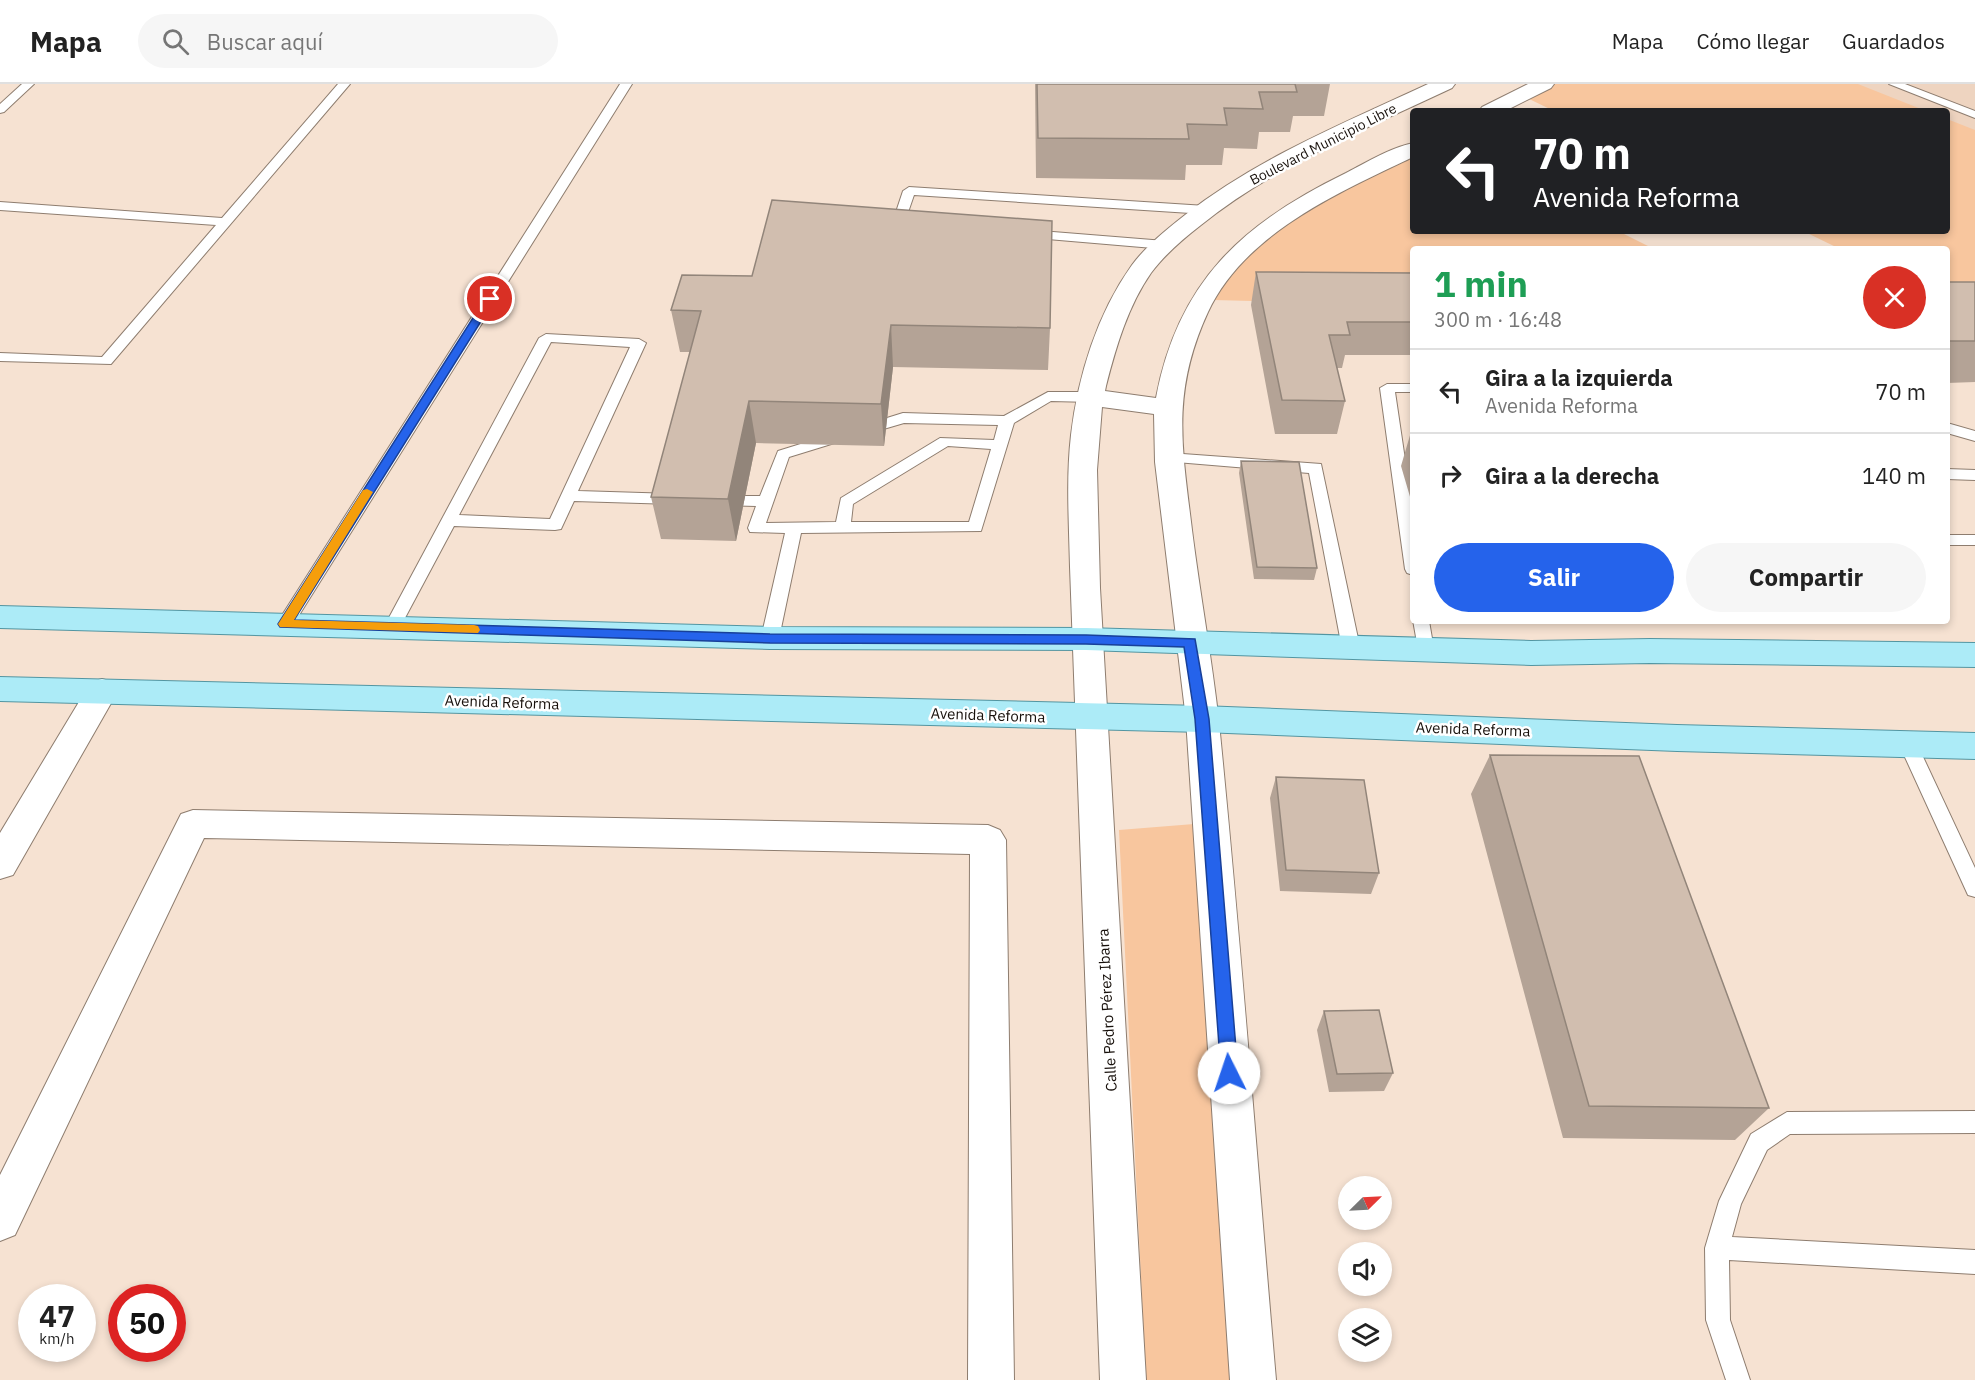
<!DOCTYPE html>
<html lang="es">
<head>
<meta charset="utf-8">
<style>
	body { margin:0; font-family:"IBM Plex Sans",sans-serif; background:#f6f6f6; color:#222; height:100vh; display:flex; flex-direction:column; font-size:22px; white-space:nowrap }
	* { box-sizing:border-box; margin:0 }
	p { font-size:20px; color:#767676 }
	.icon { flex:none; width:33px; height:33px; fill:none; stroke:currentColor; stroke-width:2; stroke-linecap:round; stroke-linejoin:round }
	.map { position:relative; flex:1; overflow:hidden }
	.details { position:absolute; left:1410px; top:162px; width:540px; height:378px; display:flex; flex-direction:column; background:#fff; border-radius:6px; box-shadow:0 3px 9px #0003 }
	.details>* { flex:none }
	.hud { position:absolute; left:1410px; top:24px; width:540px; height:126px; border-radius:6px; box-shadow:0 3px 9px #0003; background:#202124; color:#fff; overflow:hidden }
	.needle { width:39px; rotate:66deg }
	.tools { position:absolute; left:1338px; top:1092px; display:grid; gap:12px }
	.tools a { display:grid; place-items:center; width:54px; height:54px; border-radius:50%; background:#fff; box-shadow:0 3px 9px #0003; font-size:30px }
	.speed { position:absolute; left:18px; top:1200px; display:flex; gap:12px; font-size:30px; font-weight:700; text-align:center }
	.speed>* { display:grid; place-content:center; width:78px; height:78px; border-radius:50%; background:#fff; box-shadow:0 3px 9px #0003; line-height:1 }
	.speed small { font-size:15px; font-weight:400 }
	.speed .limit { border:9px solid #d22; background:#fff; color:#111 }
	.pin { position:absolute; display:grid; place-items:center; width:51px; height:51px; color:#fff; margin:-26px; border:3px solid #fff; border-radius:50%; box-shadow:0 2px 6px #0007 }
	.me { position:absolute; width:66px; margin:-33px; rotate:356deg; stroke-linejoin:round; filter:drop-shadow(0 0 4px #0008) }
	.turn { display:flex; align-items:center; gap:21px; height:126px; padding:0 24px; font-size:27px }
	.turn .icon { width:78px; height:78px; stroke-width:2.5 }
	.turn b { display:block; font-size:42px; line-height:51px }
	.round { display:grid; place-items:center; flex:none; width:63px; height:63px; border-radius:32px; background:#f6f6f6 }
	.headline { display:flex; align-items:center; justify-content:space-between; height:102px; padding:0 24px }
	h1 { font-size:36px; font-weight:700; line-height:45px; color:#1e9e55 }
	.primary-button { display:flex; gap:12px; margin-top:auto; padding:12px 24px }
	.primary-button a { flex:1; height:69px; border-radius:36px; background:#2563eb; color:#fff; font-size:24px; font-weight:700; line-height:69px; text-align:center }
	.primary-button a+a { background:#f6f6f6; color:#222 }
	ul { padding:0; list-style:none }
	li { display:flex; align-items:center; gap:18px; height:84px; padding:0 24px; border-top:2px solid #e0e0e0 }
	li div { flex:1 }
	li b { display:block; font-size:22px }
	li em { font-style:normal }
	header { display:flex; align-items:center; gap:36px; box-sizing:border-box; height:84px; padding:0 30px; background:#fff; border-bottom:2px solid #e0e0e0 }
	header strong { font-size:28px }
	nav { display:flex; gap:33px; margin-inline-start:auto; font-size:21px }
	.search { width:420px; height:54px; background:#f6f6f6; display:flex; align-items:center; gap:15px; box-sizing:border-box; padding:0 21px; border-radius:33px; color:#767676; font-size:22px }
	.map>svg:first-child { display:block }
	.built { fill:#eed4c0 }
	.green { fill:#f8c69e }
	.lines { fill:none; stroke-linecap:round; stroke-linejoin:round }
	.service-casing { stroke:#8e7d6f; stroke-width:2 }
	.minor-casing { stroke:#8e7d6f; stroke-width:2 }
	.secondary-casing { stroke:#8e7d6f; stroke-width:2 }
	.primary-casing { stroke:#5395a1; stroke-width:2 }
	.service { fill:#fff; fill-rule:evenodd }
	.minor { fill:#fff; fill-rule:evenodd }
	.secondary { fill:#fff; fill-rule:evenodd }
	.primary { fill:#acebf7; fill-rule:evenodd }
	.wall { fill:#b4a396 }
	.shaded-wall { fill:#92857a }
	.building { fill:#d1beaf; stroke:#92857a; stroke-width:1.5 }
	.route { fill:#2563eb; stroke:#184099; stroke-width:1.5 }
	.slow { fill:#f59e0b }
	.labels { text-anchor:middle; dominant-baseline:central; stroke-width:5; stroke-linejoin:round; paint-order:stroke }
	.far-street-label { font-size:14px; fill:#17100b; stroke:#fff }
	.street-label { font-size:15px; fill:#17100b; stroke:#fff }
</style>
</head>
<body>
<header>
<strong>Mapa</strong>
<div class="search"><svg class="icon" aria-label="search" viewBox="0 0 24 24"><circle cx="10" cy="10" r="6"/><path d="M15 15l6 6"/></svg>Buscar aquí</div>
<nav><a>Mapa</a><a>Cómo llegar</a><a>Guardados</a></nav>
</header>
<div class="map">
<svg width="1975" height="1296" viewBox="0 0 1975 1296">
	<rect width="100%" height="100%" fill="#f6e2d2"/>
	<path class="built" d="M1852,0H1975V47L1947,36V27H1923Z"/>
	<path class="green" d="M1552,0H1858L1926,27H1554L1525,13Z
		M1947,35L1975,46V230L1947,217V165H1840L1803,147H1947Z
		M1413,69V147H1618L1654,165H1413V221L1213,216L1231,186L1254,164L1331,110Z
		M1194,740L1240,1296H1146L1119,746Z"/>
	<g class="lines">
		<g class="service-casing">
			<path id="service" d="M22,0H34L4,28L0,29V20Z
				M338,0H350L111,280L0,277V269L102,273L216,141L0,126V118L222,134Z
				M620,0H632L291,544H279L277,540L279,536Z
				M1889,0H1905L1975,27V34Z
				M909,103L1206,122L1212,126L1206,130L914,111L905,137L911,141L905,145L894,143L892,140L903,107Z
				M1028,146L1165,157L1171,161L1165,165L1024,153L1022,150Z
				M546,250L639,255L646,259L578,407L674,410L682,415L674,420L574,417L561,445L555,446L454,442L398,547L392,549L386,547L384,543L539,254ZM551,258L630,263L550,435L459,431Z
				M1387,300H1413V308H1395L1413,430V491L1407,489L1405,485L1380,304Z
				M1048,308H1092L1099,313L1092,318L1051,317L1014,339L981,447L801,449L779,554L776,558L770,560L764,558L761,554L785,449L750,448L748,444L756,422L720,421L712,416L715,412H760L778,367L836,349L843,354L841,357L789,373L766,439L836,438L841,414L940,354L994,356L998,341L904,339L863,351L858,349L856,346L858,343L903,329L1004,332ZM948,362L991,365L969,438H851L853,420Z
				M1947,339L1975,347V357L1947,349Z
				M1169,369L1321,380L1360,564L1357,568L1351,570L1345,568L1342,564L1309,389L1164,377L1161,374Z
				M1947,385L1975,386V396L1947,395Z
				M1947,451H1975V461H1947Z
				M1413,536L1429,537L1434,566L1431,570L1425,572L1419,570Z
				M1908,653L1914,655L1917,660L1975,784V813L1968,811L1899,660L1902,655Z
				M1975,1027V1049L1790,1050L1767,1066L1741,1120L1732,1153L1975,1166V1190L1729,1176L1730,1236L1750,1296H1726L1706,1236L1705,1164L1719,1117L1751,1050L1787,1028Z"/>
		</g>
		<g class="minor-casing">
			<path id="minor" d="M102,595L113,598L118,607L13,791L0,795V749L91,598Z
				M193,726L988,741L1000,746L1006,756L1014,1296H968L970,770L204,754L15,1151L0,1157V1091L181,730Z"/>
		</g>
		<g class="secondary-casing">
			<path id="secondary" d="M1428,0H1455L1452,4C1365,45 1276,81 1201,141C1183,155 1165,170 1151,189C1128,222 1116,263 1106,302L1105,307L1156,314C1178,197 1243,139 1346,89C1367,78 1390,64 1413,59V73C1338,109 1245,149 1208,228C1171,308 1182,363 1192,446C1200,510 1212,575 1219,639C1241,858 1257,1077 1276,1296H1230L1186,635L1155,378L1154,330L1102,323L1097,386L1100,504L1146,1296H1100L1070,483C1069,439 1066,394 1071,351C1078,292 1097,230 1132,181C1146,162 1166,146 1185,131C1258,74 1344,39 1428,0Z
				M1528,0H1554L1551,4L1505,27H1479L1482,23Z"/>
		</g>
		<g class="primary-casing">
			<path id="primary" d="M0,522L770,543L1086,544L1531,557L1650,555L1975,559V583L1650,579L1531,581L1086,566L770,565L0,544Z
				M0,593L1202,622L1677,641L1975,649V675L1677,667L1202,648L0,617Z"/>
		</g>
		<use href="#service" class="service"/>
		<use href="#minor" class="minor"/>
		<use href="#secondary" class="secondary"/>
		<use href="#primary" class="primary"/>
	</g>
	<path class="wall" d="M1035,0H1330L1324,32H1293L1290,48H1259L1257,65L1224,64L1222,81H1186L1185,96L1036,94Z
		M1256,188L1413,189V271H1345L1342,284H1337L1345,317L1337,350H1275L1251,221Z
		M682,191L1050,244L1048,286L893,283L884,362L756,359L736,457L661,455L651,413L690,268H680L671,226Z
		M1947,198H1975V298L1947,299Z
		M1413,341V423L1401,382Z
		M1241,377L1317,484L1314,496L1254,495L1239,389Z
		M1490,671L1769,1024L1735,1056L1563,1054L1471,710Z
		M1276,693L1379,789L1371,810L1280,807L1270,714Z
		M1324,927L1393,989L1384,1007L1329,1008L1317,946Z"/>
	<path class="shaded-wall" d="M891,241L893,283L884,362L881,320Z
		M749,317L756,359L736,457L728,415Z"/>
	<path class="building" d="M1037,0H1295L1297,8H1259L1263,25L1224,24L1227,41L1187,40L1189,55L1038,54Z
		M772,116L1052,137L1050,244L891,241L881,320L749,317L728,415L651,413L701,227L671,226L682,191L752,192Z
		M1256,188L1413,189V238H1347L1350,251H1329L1345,317L1282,316Z
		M1947,198H1975V257H1947Z
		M1241,377L1299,378L1317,484L1257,483Z
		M1490,671L1639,672L1769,1024L1589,1022Z
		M1276,693L1364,696L1379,789L1286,786Z
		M1379,926L1393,989L1337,990L1324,927Z"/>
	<path class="route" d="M490,212L495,215L294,536L770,550L1086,551L1195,555L1209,635L1238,989L1235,994L1229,997L1224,994L1221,989L1195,635L1184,563L1086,560L770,559L280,543L278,540L280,537L485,215Z"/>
	<path class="slow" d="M367,405L373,408L294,536L474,541L478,542L480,546L478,549L280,543L278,540L280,537L363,406Z"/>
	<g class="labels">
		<g class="far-street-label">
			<text transform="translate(1323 60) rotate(-27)">Boulevard Municipio Libre</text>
		</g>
		<g class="street-label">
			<text transform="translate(502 618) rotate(2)">Avenida Reforma</text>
			<text transform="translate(988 631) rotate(2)">Avenida Reforma</text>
			<text transform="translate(1473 645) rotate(2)">Avenida Reforma</text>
			<text transform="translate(1107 926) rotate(-93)">Calle Pedro Pérez Ibarra</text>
		</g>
	</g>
</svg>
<div class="tools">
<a><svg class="needle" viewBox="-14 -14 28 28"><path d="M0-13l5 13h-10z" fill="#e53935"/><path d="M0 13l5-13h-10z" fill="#767676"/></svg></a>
<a><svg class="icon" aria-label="sound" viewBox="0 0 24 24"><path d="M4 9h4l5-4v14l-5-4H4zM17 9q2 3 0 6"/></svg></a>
<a><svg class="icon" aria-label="layers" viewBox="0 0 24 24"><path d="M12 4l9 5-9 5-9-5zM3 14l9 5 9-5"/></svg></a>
</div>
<div class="speed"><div>47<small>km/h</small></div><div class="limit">50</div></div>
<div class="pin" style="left:490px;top:215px;background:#d93025"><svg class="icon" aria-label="arrive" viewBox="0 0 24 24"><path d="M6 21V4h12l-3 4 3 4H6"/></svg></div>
<svg class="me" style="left:1229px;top:989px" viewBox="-20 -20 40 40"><circle r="19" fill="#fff"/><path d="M0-13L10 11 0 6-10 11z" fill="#2563eb"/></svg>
<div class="hud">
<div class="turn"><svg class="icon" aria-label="left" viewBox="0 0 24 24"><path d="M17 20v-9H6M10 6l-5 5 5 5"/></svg><div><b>70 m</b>Avenida Reforma</div></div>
</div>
<section class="details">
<div class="headline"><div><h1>1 min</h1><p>300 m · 16:48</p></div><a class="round" style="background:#d93025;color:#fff"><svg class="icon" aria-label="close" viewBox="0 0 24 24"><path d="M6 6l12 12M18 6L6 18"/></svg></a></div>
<ul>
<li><svg class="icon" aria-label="left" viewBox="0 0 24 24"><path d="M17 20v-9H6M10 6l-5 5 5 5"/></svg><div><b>Gira a la izquierda</b><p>Avenida Reforma</p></div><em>70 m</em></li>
<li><svg class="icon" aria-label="right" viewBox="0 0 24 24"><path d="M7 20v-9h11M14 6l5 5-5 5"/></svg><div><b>Gira a la derecha</b></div><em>140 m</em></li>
</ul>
<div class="primary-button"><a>Salir</a><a>Compartir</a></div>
</section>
</div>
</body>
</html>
